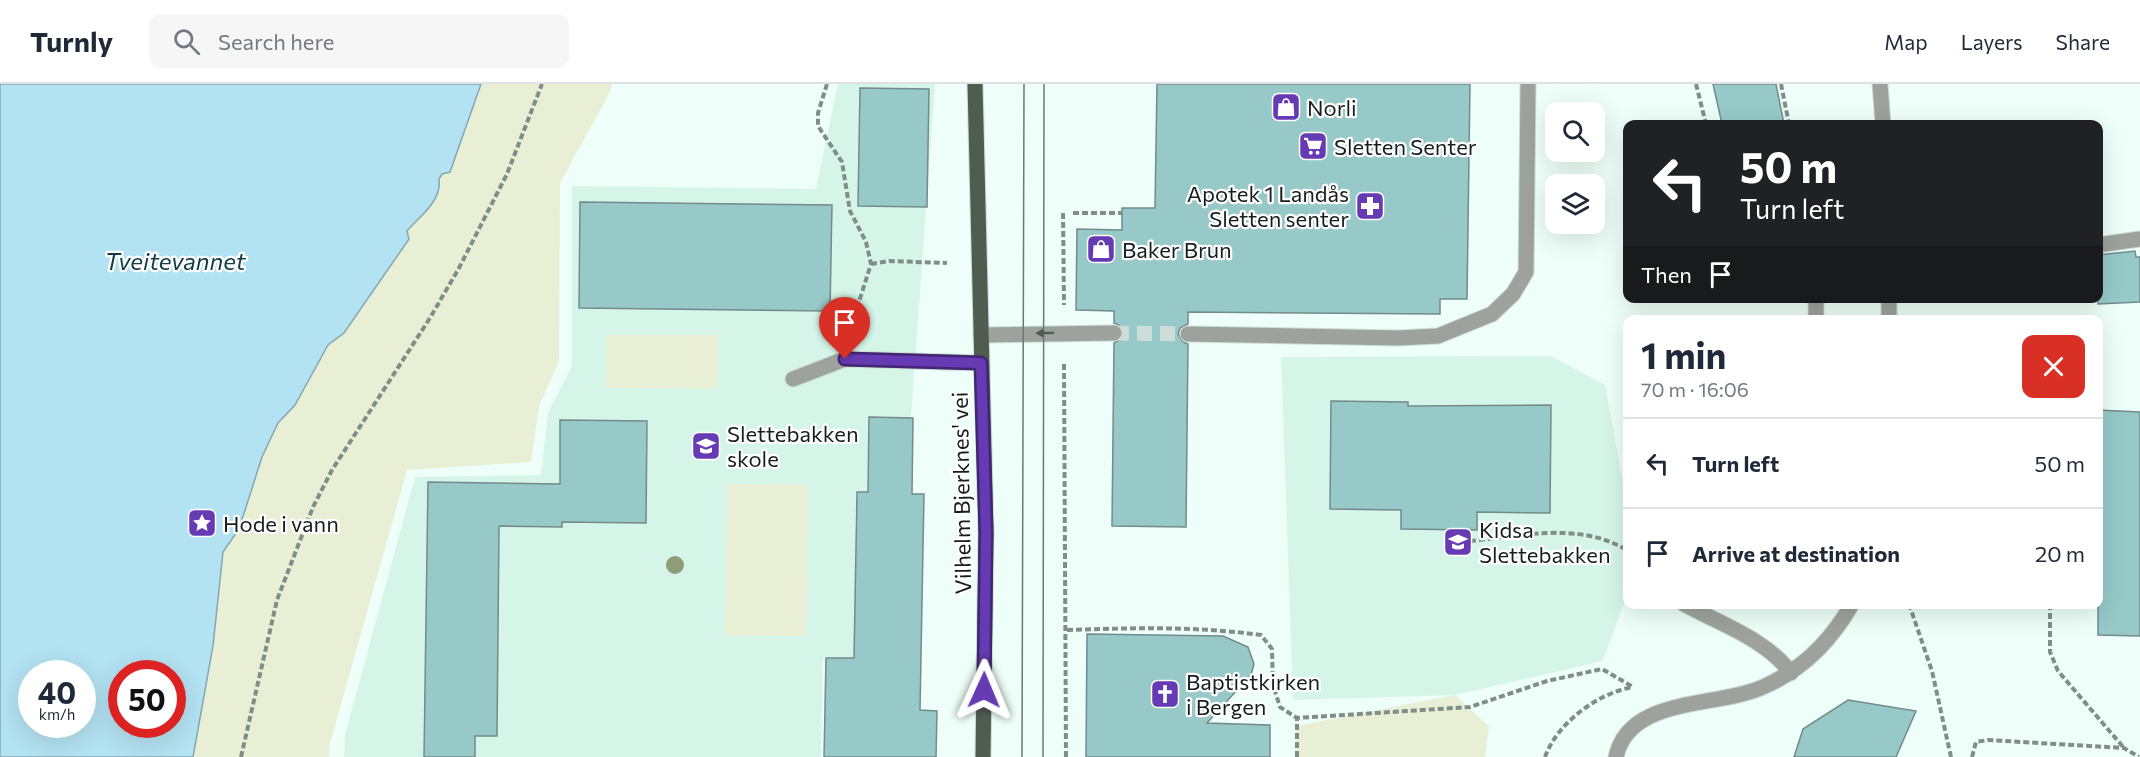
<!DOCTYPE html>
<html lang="en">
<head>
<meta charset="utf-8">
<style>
	body { margin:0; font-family:Commissioner,sans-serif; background:#f6f6f7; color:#1f2937; height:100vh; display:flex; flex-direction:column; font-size:22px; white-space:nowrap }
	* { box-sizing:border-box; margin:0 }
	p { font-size:20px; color:#747a83 }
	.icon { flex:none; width:33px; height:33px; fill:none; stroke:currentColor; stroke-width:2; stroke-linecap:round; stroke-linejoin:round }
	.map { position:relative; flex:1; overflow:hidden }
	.details { position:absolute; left:1623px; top:231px; width:480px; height:294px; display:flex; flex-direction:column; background:#fff; border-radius:12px; box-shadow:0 6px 24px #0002 }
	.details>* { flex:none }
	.hud { position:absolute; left:1623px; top:36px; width:480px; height:183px; border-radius:12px; box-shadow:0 6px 24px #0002; background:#202124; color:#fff; overflow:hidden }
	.fabs { position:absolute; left:1545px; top:18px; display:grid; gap:12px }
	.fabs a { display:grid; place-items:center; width:60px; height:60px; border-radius:12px; background:#fff; box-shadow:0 6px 24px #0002; font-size:30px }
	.speed { position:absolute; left:18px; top:576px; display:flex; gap:12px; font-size:30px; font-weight:700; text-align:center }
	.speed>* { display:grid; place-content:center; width:78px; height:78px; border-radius:50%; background:#fff; box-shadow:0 6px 24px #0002; line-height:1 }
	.speed small { font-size:15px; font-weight:400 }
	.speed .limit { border:9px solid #d22; background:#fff; color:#111 }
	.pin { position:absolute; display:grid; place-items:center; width:51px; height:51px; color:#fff; margin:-62px -26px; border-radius:50% 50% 50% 0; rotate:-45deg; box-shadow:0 0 6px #0007 }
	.pin .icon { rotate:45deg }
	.me { position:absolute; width:66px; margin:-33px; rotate:1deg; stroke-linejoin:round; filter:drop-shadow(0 0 4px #0008) }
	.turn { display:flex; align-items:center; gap:21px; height:126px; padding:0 18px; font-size:27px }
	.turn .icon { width:78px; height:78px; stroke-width:2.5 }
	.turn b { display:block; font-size:42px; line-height:51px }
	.then { display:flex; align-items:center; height:57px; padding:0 18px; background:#0003; gap:12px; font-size:22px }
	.round { display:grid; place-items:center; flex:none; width:63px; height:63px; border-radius:12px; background:#f6f6f7 }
	.overview { display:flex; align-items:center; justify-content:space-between; height:102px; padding:0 18px }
	h1 { font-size:36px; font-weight:700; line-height:45px }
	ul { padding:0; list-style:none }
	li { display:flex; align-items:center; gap:18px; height:90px; padding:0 18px; border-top:2px solid #e0e1e3 }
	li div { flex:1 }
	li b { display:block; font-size:22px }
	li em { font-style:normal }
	header { display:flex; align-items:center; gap:36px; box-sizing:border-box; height:84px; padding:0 30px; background:#fff; border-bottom:2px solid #e0e1e3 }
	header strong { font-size:28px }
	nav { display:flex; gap:33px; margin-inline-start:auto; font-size:21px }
	.search { width:420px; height:54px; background:#f6f6f7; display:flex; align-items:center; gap:15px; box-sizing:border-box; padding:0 21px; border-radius:12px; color:#747a83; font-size:22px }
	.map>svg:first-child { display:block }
	.built { fill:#d6f5e9 }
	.green { fill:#e8efd5; fill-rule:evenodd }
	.water { fill:#b3e2f2; stroke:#84a8b2; stroke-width:1.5; fill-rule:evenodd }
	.building { fill:#96c9c8; stroke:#738b8a; stroke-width:1.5 }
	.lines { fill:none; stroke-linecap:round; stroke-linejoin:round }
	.minor-tunnel { stroke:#cdddd7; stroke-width:15; stroke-dasharray:15 8; stroke-linecap:butt }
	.minor-casing { stroke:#cbdbd5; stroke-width:17 }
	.major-casing { stroke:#cbdbd5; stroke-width:17 }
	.path { stroke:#808d88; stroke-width:4; stroke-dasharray:6 3; stroke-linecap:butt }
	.minor { stroke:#9da39c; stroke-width:15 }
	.major { stroke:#515c51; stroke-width:15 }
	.tram { stroke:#6c7874; stroke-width:1.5 }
	.tree { fill:#8e9c77 }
	.oneway { fill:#535a56 }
	.route-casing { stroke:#422674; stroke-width:15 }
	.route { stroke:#663ab2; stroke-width:10 }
	.labels { text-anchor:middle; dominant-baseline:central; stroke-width:4.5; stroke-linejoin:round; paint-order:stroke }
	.poi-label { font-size:22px; fill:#171f1c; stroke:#fff; text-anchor:start }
	.street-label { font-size:22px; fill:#171f1c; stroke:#fff }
	.water-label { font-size:24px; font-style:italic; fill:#113c47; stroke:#fff }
</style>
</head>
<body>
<header>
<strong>Turnly</strong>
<div class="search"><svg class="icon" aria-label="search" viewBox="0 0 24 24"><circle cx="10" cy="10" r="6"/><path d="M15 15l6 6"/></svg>Search here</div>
<nav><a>Map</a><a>Layers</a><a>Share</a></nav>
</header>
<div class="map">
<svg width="2140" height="673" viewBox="0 0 2140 673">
	<rect width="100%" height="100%" fill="#edfff8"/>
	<path class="built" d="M838,0H935L911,333H869L867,407L856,408L854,573L823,574L821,673H344L345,651L415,393L541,391L548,329L572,282V102L816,105Z
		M1551,272L1605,301L1623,399L1627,408L1628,508L1603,577L1455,611L1293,616L1281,273Z"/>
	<path class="green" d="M0,0H612L610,8L560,99L559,277L539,322L531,378L407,386L329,663V673H0ZM32,590H82V640H32ZM122,590H172V640H122Z
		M607,251H718L717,305L606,304Z
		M727,400L808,401L806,552L725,551Z
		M1455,611L1489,643L1485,673H1297L1296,642Z"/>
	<path class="water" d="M0,0H481L450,88L442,90L439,95C442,117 420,132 407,147L409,155L344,249L328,261L295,321L278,339L262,373L239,445L223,468L213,562L193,673H0ZM32,590H82V640H32ZM122,590H172V640H122Z"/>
	<path class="building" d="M1157,0H1470L1467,215H1440V230L1188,228V240L1180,244L1178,250L1183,258L1188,260L1186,443L1112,442L1114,259L1122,254L1124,248L1119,241L1114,239V227L1076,226L1077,145L1122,146V124H1155Z
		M1713,0H1776L1784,40H1722Z
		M860,4L929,5L927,123L858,122Z
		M580,118L832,121L830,227L579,224Z
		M2135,167L2136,173H2140V218L2098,220V171Z
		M1331,317L1408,318V322L1551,321L1550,429L1477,428V446L1401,445V426L1330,425Z
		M2098,326L2140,328V552L2098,551Z
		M869,333L913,334L912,410H924L920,626L937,627L936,673H824L826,574H854L857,408H868Z
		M560,336L647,337L646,439L562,438V443L499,442L497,652H475V673H424L428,398L560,400Z
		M1087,550L1223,552L1248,563L1254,580L1251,591L1207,639L1270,641V673H1086Z
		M1848,616L1916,627L1896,673H1794L1803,645Z"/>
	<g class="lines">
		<path class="minor-tunnel" d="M1114,249L1188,250"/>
		<g class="minor-casing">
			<path id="minor" d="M1880,0L1883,40
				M2098,161L2140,155
				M1816,236V214
				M1889,236V214
				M1188,250L1398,254L1438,252L1492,230L1513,210L1526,188L1528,0
				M981,251L1114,249
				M793,295L845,275L981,279
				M1684,520C1720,540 1766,555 1791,589
				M1616,673C1629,612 1717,624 1763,603C1802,586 1831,557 1852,520"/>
		</g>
		<g class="major-casing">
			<path id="major" d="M975,0L986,448L983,673"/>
		</g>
		<path class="path" d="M827,0L818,29V42L842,78L850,127L866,158L871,180L850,246
			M1696,0L1706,40
			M1781,0L1789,40
			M1063,129L1064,221
			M1073,129H1122
			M871,180L889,177L947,179
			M1064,280L1066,673
			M1461,458C1515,453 1580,436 1628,467
			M1909,520L1932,587L1951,673
			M2050,520V568L2058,587L2124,664
			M1067,546C1132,544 1196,542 1261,551L1272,565L1273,601L1280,623L1297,634
			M241,673L277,516L313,423L332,386L430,234L459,184L507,90L542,0
			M1297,673V634L1470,623L1547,597L1602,585L1633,603
			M1545,673C1557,639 1598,609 1633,603
			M1972,673L1976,658L1988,656L2124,664L2139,673"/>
		<use href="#minor" class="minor"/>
		<use href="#major" class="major"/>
		<path class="tram" d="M1022,673L1024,0
			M1043,673L1044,0"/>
	</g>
	<circle class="tree" cx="675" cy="481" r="9"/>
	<defs><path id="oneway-solid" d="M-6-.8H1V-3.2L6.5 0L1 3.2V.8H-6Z" transform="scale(1.5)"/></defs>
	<use class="oneway" href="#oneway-solid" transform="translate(1045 249) rotate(179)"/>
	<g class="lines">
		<g class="route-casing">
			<path id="route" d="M845,275L981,279L986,448L984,606"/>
		</g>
		<use href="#route" class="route"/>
	</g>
	<defs>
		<g id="shop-square" transform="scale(1.5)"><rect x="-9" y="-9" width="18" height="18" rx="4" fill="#663ab2" stroke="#fff"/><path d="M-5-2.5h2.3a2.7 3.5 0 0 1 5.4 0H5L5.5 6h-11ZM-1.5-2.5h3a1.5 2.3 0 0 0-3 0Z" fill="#fff"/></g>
		<g id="supermarket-square" transform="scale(1.5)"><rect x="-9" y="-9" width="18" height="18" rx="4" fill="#663ab2" stroke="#fff"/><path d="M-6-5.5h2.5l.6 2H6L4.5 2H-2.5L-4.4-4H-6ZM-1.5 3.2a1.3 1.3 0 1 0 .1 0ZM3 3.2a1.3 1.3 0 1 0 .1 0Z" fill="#fff"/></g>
		<g id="pharmacy-square" transform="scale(1.5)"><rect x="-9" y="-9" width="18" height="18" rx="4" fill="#663ab2" stroke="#fff"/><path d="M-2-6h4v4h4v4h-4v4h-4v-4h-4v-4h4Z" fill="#fff"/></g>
		<g id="school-square" transform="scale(1.5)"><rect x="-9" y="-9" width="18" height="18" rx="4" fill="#663ab2" stroke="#fff"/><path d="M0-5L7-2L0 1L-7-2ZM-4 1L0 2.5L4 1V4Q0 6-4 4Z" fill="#fff"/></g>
		<g id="sight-square" transform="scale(1.5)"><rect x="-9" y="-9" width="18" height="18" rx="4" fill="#663ab2" stroke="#fff"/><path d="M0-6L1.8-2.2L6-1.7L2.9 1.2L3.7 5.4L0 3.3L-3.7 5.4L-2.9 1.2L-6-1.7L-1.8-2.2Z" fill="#fff"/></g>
		<g id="church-square" transform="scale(1.5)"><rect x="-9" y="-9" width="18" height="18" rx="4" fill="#663ab2" stroke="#fff"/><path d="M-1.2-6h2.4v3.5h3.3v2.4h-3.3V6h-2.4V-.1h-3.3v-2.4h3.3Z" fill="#fff"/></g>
	</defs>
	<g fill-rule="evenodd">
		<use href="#shop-square" x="1286" y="23"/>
		<use href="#supermarket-square" x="1313" y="62"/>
		<use href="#pharmacy-square" x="1370" y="122"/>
		<use href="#shop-square" x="1101" y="165"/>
		<use href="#school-square" x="706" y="362"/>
		<use href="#sight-square" x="202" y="439"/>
		<use href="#school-square" x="1458" y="458"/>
		<use href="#church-square" x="1165" y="610"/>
	</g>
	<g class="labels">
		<g class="poi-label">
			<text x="1307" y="23">Norli</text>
			<text x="1334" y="62">Sletten Senter</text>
			<text x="1349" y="109" text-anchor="end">Apotek 1 Landås<tspan x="1349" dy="25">Sletten senter</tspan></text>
			<text x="1122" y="165">Baker Brun</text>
			<text x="727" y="349">Slettebakken<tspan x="727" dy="25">skole</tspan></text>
			<text x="223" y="439">Hode i vann</text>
			<text x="1479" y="445">Kidsa<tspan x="1479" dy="25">Slettebakken</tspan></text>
			<text x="1186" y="597">Baptistkirken<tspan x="1186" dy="25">i Bergen</tspan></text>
		</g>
		<g class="street-label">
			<text transform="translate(961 409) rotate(-91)">Vilhelm Bjerknes' vei</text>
		</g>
		<g class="water-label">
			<text x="175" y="176">Tveitevannet</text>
		</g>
	</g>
</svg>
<div class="fabs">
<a><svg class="icon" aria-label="search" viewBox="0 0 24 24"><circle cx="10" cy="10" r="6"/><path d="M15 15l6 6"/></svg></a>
<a><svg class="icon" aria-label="layers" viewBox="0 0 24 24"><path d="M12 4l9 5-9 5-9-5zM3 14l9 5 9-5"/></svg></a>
</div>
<div class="speed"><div>40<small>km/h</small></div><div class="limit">50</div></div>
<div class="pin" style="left:845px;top:275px;background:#d93025"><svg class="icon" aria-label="arrive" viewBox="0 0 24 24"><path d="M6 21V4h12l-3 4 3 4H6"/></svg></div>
<svg class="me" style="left:984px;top:606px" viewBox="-20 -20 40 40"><path d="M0-17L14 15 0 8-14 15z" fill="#663ab2" stroke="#fff" stroke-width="4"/></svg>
<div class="hud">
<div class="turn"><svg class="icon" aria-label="left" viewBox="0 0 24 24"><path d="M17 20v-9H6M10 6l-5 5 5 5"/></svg><div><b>50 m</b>Turn left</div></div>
<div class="then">Then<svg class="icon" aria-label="arrive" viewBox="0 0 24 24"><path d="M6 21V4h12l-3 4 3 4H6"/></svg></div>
</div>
<section class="details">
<div class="overview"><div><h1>1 min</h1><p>70 m · 16:06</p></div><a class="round" style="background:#d93025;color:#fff"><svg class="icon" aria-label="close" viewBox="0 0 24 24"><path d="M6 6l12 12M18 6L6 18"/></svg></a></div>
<ul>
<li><svg class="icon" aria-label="left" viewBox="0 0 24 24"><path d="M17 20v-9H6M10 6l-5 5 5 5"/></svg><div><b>Turn left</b></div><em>50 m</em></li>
<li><svg class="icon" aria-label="arrive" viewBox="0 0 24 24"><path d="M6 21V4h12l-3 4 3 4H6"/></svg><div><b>Arrive at destination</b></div><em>20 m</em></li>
</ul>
</section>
</div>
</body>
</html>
